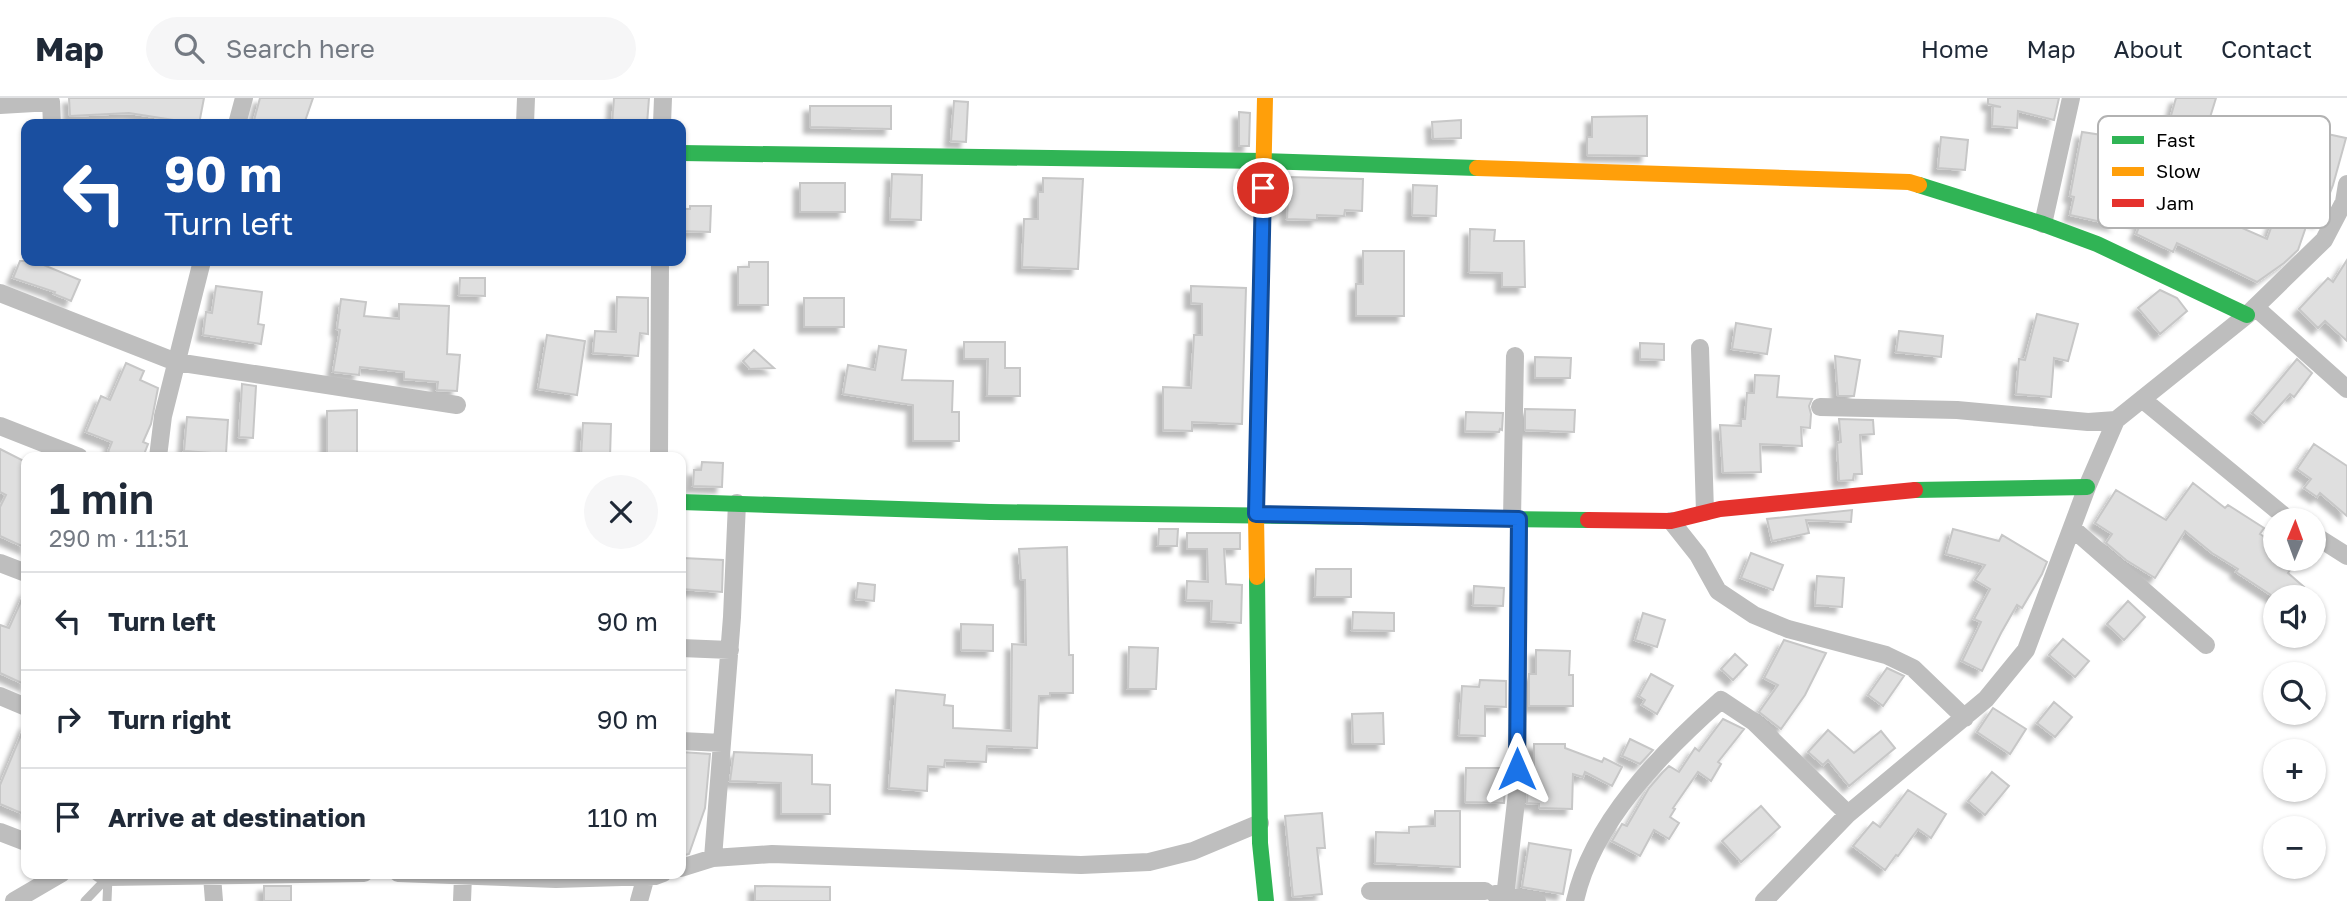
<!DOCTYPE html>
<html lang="en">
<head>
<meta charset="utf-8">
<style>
	body { margin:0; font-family:"Golos Text",sans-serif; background:#f6f6f7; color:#1f2937; height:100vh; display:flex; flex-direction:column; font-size:26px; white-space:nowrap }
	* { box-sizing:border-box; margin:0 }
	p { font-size:23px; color:#747a83 }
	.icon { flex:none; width:38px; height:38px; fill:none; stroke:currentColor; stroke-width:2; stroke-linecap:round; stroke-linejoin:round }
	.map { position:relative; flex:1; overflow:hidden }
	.panel { position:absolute; left:21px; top:354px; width:665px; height:427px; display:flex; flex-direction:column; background:#fff; border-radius:14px; box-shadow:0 2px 5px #0004 }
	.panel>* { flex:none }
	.top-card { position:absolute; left:21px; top:21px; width:665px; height:147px; border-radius:14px; box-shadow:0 2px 5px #0004; background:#1a4fa0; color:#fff; overflow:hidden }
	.needle { width:46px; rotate:1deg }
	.fabs { position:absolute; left:2263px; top:410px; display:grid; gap:14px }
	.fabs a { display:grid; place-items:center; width:63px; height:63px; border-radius:50%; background:#fff; box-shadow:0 2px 5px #0004; font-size:35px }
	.pin { position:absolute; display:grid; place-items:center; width:60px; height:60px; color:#fff; margin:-30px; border:4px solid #fff; border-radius:50%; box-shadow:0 2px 7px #0007 }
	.me { position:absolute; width:77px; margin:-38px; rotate:0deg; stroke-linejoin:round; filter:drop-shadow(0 0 5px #0008) }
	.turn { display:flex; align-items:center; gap:24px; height:147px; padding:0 28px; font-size:32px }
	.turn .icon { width:91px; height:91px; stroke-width:2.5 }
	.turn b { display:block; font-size:49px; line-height:60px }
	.round { display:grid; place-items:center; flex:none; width:74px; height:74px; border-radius:37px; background:#f6f6f7 }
	.head { display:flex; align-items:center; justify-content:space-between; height:119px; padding:0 28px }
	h1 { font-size:42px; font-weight:600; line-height:52px }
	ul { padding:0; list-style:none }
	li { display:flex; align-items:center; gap:21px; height:98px; padding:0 28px; border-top:2px solid #e0e1e3 }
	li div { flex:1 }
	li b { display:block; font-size:26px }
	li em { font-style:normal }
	header { display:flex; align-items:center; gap:42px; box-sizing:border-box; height:98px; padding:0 35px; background:#fff; border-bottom:2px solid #e0e1e3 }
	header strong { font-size:33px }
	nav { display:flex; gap:38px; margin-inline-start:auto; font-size:24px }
	.search { width:490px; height:63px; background:#f6f6f7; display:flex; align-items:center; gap:18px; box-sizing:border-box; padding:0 24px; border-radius:38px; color:#747a83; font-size:26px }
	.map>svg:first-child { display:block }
	.building { fill:#dfdfdf; stroke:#c7c7c7; stroke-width:2; filter:url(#shadow) }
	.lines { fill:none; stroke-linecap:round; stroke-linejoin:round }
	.lane { stroke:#bebebe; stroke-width:9 }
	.street { stroke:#bebebe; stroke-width:18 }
	.fast { stroke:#30b455; stroke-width:16 }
	.slow { stroke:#ff9f0a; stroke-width:16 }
	.jam { stroke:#e5322d; stroke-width:16 }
	.route-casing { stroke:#114b97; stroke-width:18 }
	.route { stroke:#1a73e8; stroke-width:12 }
	.key { fill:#fff; stroke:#b2b2b2; stroke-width:2 }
	.key-label { font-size:19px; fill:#000 }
</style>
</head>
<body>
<header>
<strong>Map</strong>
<div class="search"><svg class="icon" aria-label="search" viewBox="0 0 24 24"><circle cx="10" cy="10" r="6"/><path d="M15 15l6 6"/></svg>Search here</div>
<nav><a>Home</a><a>Map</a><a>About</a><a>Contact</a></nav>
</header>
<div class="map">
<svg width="2347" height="803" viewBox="0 0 2347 803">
	<defs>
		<filter id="shadow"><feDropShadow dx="-6" dy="6" stdDeviation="2" flood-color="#0004"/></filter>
	</defs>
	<rect width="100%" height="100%" fill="#fff"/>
	<path class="building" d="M69,0H204L199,26L129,15L70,18Z
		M260,0H313L304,26H253Z
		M614,0H649L647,26H612Z
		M1988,0H2059L2054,22L2018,13L2017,30L1992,28L1993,8L2001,9L1988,6Z
		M2176,0H2216L2185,100L2196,105L2194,109L2267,141L2276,116L2279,117L2302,50L2313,52L2318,34L2346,40L2333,87L2319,124L2309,120L2298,152L2284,165L2257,184L2177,145L2173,154L2136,136L2141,125L2110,111L2108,120L2115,127L2070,117L2074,99L2070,98L2082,34L2134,42L2136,35L2164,42Z
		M954,3L968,4L966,44L951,43Z
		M810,8H891V31L810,29Z
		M1239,14L1250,15L1249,48H1239Z
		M1647,18V58L1587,57V39H1592V19Z
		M1461,22V40L1433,41L1432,24Z
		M1941,39L1968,42L1965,72L1938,70Z
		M892,76L922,77L921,122L890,121Z
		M1289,79L1363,81L1362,113L1345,112L1344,118L1317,117V122L1287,121Z
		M1043,80L1083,81L1078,171L1022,169L1024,121H1038V94H1043Z
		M800,85H845V114H800Z
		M1413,87L1437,88L1436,118L1412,117Z
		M690,108H711L710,134L681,133V111H690Z
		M1470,131L1495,132L1494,143H1524L1525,189H1502V175L1469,174Z
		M1363,153H1404V218H1356V186H1363Z
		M2347,162V243L2325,223L2318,230L2299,211L2328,180L2333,184Z
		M20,163H34L80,182L71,203L54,196L55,194L13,180Z
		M749,164H768V207H738V169H749Z
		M460,180H485V198L459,197Z
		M216,188L262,194L258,226L264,227L261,246L203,237L206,214L212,215Z
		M1191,188L1246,190L1242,326L1192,324V333L1163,332V289L1191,290L1194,237H1202V206L1191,205Z
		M2160,192L2177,200L2187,213L2160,236L2138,210Z
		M617,199L648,200V236L640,235L638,258L593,255L595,233L616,234Z
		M804,200H844V229H804Z
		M341,201L366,204L364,218L399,221V206L449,208L447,256L460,257L457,293L437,292L438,284L404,281V274L360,269L359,277L333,274L340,232L337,231Z
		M2037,216L2078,226L2068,263L2054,260L2051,299L2016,296L2019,261L2025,262Z
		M1736,225L1771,231L1767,256L1732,251Z
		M1899,233L1943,238L1941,259L1896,254Z
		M547,237L585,243L577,297L538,291Z
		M964,244H1005V270H1020V298H987L988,261H964Z
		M1640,245L1664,246V262L1640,261Z
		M879,248L906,252L902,282L953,283L952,314H959V343H913V307L843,296L848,267L875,272Z
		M754,252L774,270L750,271L743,263Z
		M1835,258L1860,262L1854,298H1838Z
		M1535,259L1571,260L1570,280H1535Z
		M2297,261L2312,275L2294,299L2290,296L2264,325L2252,315Z
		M126,265L144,273L140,282L158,290L151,326L143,344L148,346L143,359H119L108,354L112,344L86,334L101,298L110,302Z
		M1755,277L1779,278L1777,299L1812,301L1809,308L1811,316L1810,330L1801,329L1802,348L1760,346L1761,374L1723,375L1720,327L1741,328V321H1745L1747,295H1754Z
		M242,286L256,288L253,340L239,339Z
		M1525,311L1575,312L1574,334L1525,332Z
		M357,312V359H327V313Z
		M1466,314L1503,315L1502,332L1500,331L1499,334L1465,333Z
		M187,319L228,322L226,356L184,353Z
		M1839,321L1873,322L1874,336L1860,337L1862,376H1854L1853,382L1839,383L1837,345L1841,344Z
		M583,325L611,326L610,359H581Z
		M2314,346L2347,368V418L2320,395L2317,399L2304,390L2311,381L2297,371Z
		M0,351L26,364V450L0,438V409L6,397L0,394Z
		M702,364L723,365L722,389L693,388L694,372H701Z
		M2193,385L2225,410L2228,407L2264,430L2260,436L2275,446V460H2298L2288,475L2304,489L2297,499H2274L2236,474L2238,471L2212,455L2185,433L2155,480L2126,462L2106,445L2112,436L2095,425L2116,392L2166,422Z
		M1852,412L1851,424L1806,422L1809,435L1772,443L1767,421Z
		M1159,431H1178L1177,448H1158Z
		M1953,431L1999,443L2002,437L2047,464L2042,476L2022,510L2017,507L2001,535L1982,573L1962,563L1981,524L1974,521L1990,491L1975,482L1985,467L1946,456Z
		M1187,435H1240V451H1224L1226,486L1242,487L1241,525L1211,523L1212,503L1186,502L1187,483L1208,484L1207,451H1187Z
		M1067,449L1069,557H1073V595H1050V598H1039L1037,650L987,648L986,664L945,662L944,669L928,668L927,693L889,690L896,592L945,597L944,607L953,608V630L1011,633L1012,546L1026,547L1025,482H1021L1019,451Z
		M1751,455L1783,467L1773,492L1741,480Z
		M683,460L723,462L722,494L681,491Z
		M1316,471H1351V499H1315Z
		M1817,478L1844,480L1842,509L1815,507Z
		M858,485L875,487L874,503L856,501Z
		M1474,488L1504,490L1503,508L1473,507Z
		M26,492V587L0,575V527L9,530Z
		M2128,503L2145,519L2124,542L2107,526Z
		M1353,514L1394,515V533L1352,532Z
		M1643,515L1665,522L1657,549L1635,542Z
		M961,526L993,527V553L961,552Z
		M2063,541L2089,563L2075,579L2049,557Z
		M1784,542L1826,555L1805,597L1781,631L1759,614L1778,587L1764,580Z
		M1129,549L1158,550L1156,591H1128Z
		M1536,552L1570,553L1569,577H1573V608H1529V576H1536Z
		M1735,556L1747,567L1733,582L1721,571Z
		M1887,570L1904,578L1883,608L1868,597Z
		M1651,576L1673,588L1657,616L1642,607L1645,602L1639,598Z
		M1480,582L1506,583V609L1485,608V638L1459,637L1462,588L1479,589Z
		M2054,604L2072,619L2055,639L2037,625Z
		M1993,610L2026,631L2010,656L1977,634Z
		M1383,615L1384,646H1353L1352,616Z
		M1723,621L1744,631L1718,664L1721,666L1711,683L1698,674L1673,710L1675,711L1670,719L1679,725L1669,741L1654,732L1640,758L1612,743L1622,726L1627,728L1649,690L1662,675L1669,668L1679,674L1695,650L1699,653Z
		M26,625V717L0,706V687Z
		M1828,632L1854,655L1881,633L1895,650L1849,688L1828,662L1823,667L1808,654Z
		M1630,641L1653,652L1640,666L1622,658Z
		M1534,646H1565V650L1602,664L1604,660L1622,669L1612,688L1585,674L1583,679L1573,676L1572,711L1539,710V706L1527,705L1529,671H1534Z
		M681,654L710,656L705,710L689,756L681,758Z
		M734,654L812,657V686L830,687V716H781V685L730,683Z
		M1466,670H1506L1504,705L1465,704Z
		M1992,674L2009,688L1985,717L1968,703Z
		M1908,692L1946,716L1931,740L1918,731L1898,758L1896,757L1885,772L1853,748L1873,724L1880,729Z
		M1761,708L1780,729L1741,764L1722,743Z
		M1435,713H1460V769L1375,765L1376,734L1409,735V729L1435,728Z
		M1322,715L1325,750H1317L1322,796L1293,799L1285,718Z
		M1529,745L1571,752L1563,796L1522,789Z
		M264,788H291V803H264Z
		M755,788L830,789V803H755Z"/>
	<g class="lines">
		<path class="lane" d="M85,803L108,779
			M107,803L108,779"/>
		<path class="street" d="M0,7L51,4L52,26
			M237,26L244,0
			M525,26L526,0
			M662,26L663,0
			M2043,126L2071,0
			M0,195L176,264L457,307
			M2255,209L2347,291
			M1700,250L1705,414
			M2142,301L2289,422
			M1820,309L1957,312L2088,324L2116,322
			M0,328L79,359
			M158,359L163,318L202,163
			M659,359L660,163
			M1512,421L1515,258
			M1671,423L1698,457L1718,493L1754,517L1788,531L1886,557L1913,570L1965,620
			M2072,430L2206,547
			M2314,437L2347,458
			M0,465L26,475
			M681,550L730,552
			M0,598L26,609
			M681,643L722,645L732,519L737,405
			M0,734L26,744
			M713,760L722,645
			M681,770L713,760L772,756L1081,767L1149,764L1193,753L1260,725
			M99,775L108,779L364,775
			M398,775L556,781L655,778L663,775
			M212,778L214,803
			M1370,793H1485
			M1495,796L1537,803
			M1505,799L1517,695L1519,421
			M14,803L62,775
			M462,803L463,778
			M639,803L646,778
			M1575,803C1592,725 1662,654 1721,602L1754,624L1848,716
			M1764,803L1848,716L1986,601L2026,552L2087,389L2116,322L2247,217L2324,142L2344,104L2347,86"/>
		<path class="fast" d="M681,55L1264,63L1477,70
			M1919,87L2043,126L2097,146L2247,217
			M1915,392L2087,389
			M681,404L990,414L1588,422
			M1257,479L1260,745L1266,803"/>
		<path class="slow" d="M1477,70L1909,84L1919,87
			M1257,479L1256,417L1265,0"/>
		<path class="jam" d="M1588,422L1671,423L1720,411L1915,392"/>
	</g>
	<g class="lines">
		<g class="route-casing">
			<path id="route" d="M1263,90L1256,416L1519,421L1517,671"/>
		</g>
		<use href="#route" class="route"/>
	</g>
	<rect x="2098" y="18" width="232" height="112" rx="10" class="key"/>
	<rect x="2112" y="38" width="32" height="8" fill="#30b455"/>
	<rect x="2112" y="69" width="32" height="9" fill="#ff9f0a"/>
	<rect x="2112" y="101" width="32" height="8" fill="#e5322d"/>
	<g class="key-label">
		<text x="2156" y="49">Fast</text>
		<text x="2156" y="80">Slow</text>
		<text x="2156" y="112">Jam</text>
	</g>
</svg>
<div class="fabs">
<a><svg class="needle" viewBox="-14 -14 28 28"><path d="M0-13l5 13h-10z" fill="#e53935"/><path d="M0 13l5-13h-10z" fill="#747a83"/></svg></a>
<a><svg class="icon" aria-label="sound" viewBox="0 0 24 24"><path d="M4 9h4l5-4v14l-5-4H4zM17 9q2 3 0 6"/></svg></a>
<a><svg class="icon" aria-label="search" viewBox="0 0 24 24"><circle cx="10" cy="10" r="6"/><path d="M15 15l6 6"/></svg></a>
<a>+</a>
<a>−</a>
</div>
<div class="pin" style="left:1263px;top:90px;background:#d93025"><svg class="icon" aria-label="arrive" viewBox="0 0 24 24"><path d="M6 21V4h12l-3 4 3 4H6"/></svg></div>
<svg class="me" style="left:1517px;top:671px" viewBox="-20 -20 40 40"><path d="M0-17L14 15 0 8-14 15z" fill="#1a73e8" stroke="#fff" stroke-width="4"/></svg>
<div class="top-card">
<div class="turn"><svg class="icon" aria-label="left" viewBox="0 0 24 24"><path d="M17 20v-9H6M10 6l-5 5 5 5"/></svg><div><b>90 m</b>Turn left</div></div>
</div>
<section class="panel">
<div class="head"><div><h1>1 min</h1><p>290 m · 11:51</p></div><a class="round"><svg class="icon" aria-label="close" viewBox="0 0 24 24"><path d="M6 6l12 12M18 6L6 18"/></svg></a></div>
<ul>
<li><svg class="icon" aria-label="left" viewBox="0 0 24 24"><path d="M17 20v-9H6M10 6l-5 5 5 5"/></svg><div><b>Turn left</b></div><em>90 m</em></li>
<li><svg class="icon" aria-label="right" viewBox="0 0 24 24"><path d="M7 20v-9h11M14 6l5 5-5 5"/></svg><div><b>Turn right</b></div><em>90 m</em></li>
<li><svg class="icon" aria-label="arrive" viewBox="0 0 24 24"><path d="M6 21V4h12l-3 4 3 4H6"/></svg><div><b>Arrive at destination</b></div><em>110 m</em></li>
</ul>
</section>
</div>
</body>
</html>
